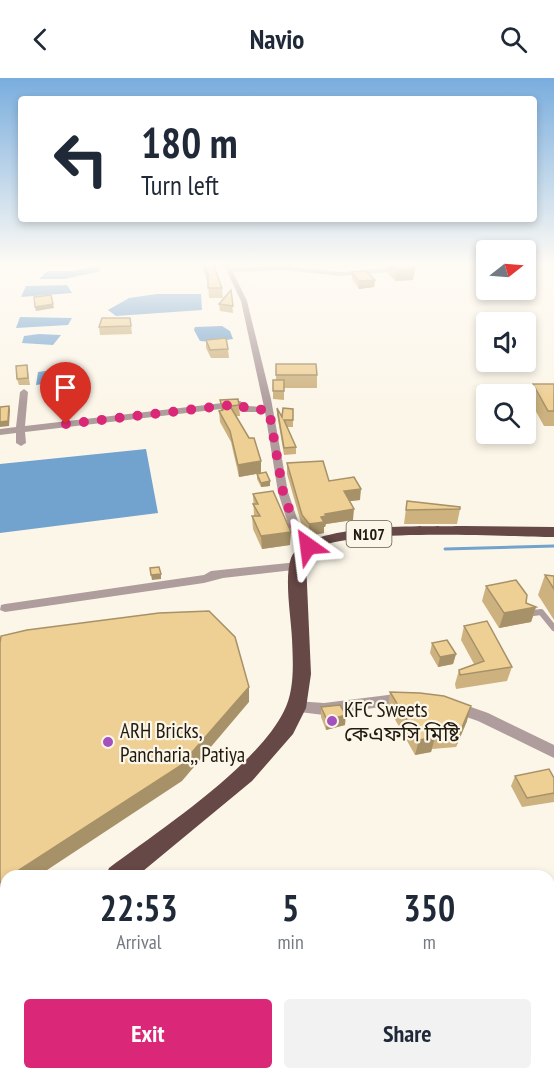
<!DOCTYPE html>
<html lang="en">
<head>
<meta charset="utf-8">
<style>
	body { margin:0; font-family:"PT Sans Narrow","Noto Sans Bengali",sans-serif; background:#f2f2f3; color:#1f2937; height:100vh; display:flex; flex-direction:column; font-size:22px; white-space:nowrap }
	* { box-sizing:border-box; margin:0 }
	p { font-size:20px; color:#747a83 }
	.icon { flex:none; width:33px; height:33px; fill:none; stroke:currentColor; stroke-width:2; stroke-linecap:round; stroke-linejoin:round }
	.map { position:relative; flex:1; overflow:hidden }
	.sheet { position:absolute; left:0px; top:792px; width:555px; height:210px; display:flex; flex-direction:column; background:#fff; border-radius:18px 18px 0 0; box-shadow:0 3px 9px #0003 }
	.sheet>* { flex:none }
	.guide { position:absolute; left:18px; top:18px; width:519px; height:126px; border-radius:6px; box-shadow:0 3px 9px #0003; background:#fff; color:#1f2937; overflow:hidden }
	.needle { width:39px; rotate:73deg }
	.fabs { position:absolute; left:476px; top:162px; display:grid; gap:12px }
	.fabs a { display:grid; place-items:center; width:60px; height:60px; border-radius:6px; background:#fff; box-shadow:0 3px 9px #0003; font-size:30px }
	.pin { position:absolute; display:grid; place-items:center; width:51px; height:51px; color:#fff; margin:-62px -26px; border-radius:50% 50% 50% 0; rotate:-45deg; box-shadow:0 0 6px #0007 }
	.pin .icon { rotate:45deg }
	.me { position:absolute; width:66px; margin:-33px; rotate:329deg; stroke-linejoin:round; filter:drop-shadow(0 0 4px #0008) }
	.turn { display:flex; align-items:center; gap:21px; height:126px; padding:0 24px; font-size:27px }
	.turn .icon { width:78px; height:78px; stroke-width:2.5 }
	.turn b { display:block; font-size:42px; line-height:51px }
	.eta { display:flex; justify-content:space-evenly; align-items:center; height:102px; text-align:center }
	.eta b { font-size:36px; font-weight:800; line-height:42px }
	.action { display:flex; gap:12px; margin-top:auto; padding:12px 24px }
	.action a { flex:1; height:69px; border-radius:6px; background:#db2777; color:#fff; font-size:24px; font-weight:800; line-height:69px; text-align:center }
	.action a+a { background:#f2f2f3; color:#1f2937 }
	header { display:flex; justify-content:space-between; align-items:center; height:78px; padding:0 24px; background:#fff; font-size:27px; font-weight:800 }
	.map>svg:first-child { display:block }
	.water { fill:#72a2ce }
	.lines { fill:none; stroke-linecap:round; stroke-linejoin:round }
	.stream { stroke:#72a2ce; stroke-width:3 }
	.service { stroke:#ae9d9c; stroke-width:6 }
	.minor { fill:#ae9d9c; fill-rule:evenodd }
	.trunk { fill:#664846; fill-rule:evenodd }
	.wall { fill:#cdb27f }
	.shaded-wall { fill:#a79168 }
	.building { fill:#eecf94; stroke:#a79168; stroke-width:1.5 }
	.route { stroke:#db2777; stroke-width:10; stroke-dasharray:0 18 }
	.poi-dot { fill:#a451c0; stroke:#fcf6e9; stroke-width:2 }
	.labels { text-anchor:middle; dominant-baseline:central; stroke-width:4.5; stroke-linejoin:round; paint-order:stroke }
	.shield { fill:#fcf6e9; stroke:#625c50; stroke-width:1.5 }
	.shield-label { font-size:16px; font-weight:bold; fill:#201a0f }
	.near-poi-label { font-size:21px; fill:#201a0f; stroke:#fcf6e9; text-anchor:start }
</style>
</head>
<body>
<header><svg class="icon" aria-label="back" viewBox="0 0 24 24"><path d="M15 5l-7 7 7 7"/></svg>Navio<svg class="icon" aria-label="search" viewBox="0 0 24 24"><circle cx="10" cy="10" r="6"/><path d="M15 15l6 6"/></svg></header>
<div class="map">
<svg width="554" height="1002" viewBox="0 0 554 1002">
	<rect width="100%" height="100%" fill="#fcf6e9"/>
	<path class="water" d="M99,188L101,193L64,201H39L47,193H73Z
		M67,207L72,215L21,219L26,208Z
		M157,216H201L202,232L116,238L108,232L129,220Z
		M20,239L72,240L68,247L16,250Z
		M222,248L230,253L233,261L213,264L200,263L194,252L195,249Z
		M39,256L61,257L53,267L22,265L24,258Z
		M80,288L79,301L36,307L38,294Z
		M146,371L158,435L0,455V386Z"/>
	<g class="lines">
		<path class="stream" d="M445,471L554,468"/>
		<path class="service" d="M526,536L541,534L554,550"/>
		<path class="minor" d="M223,185H229L231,190L283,188L341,194L403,189L406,191L403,193L341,198L283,192L233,194L247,223L271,321L288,414L300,449L314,468L312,471H304L289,449L278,414L265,334H246L238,329L25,354L26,365L21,368L16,365V355L0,357V351L16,349L20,314L24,311L28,314L25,348L240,323L248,328L264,329L241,223Z
			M298,484L302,485L304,488L302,491L223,500L204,505L5,534L0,532L1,527L5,526L204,497L211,493Z
			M404,615L409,617L411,621L409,625L324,637L291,633L289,629L291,625L296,623L324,625Z
			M454,623L488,635L554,667V680L478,643L449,633L447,629L449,625Z"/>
		<path class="trunk" d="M464,448L554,449V459C503,459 351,449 313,472C308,475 307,479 306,484L311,596L306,630L293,656L252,703L137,798H106L109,790C160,752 257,688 284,633C295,612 293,584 292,561C291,539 284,500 291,480C306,443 429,449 464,448Z
			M6,875V904L0,906V877Z"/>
	</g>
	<path class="wall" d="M203,185H213L222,210L223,220H209L208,205L203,192Z
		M389,185H409L413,202L395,203L388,195Z
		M352,194L375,202L374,209L359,211L352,201Z
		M231,212L233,235L220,233L219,226Z
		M130,240L132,256L100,257L99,249Z
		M206,262L228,271L229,280H211L206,270Z
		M276,286L317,297V310H284V322L273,321V302H276Z
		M27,287L30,307H19L17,301Z
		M533,306H554V348H544L529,321Z
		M220,322L239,327L240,338H236L261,383V395L239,399L231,364L220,344L219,333H221Z
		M277,330L282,339L293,331V349H287L296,369V376L284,377L277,336Z
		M287,385L329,403L360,422L350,423L353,442L326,446L325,449H324V455L309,458L302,448L287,396Z
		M257,396L270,403V408L261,409L257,401Z
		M253,416L290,467L262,471L253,451L252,438H254Z
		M407,423L460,431L457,446H404Z
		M545,497L554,498V542L538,517Z
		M486,508L536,529L531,544L499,550L482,523Z
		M464,548L512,589L507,603L456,611L455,606L459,592L474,586L461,562Z
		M432,565L456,576L453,586L438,589L430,575Z
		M390,614L467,643L456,669L432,671L431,674L415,677L388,629Z
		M321,629L345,647L326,652L321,639Z
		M515,698L554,700V724L522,729L511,708Z"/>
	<path class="shaded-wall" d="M415,191L413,202L395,203L397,192Z
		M375,202L374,209L359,211V203Z
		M53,226L54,230L36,233L35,229Z
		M9,328L10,332L9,348L0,349V344Z
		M261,383V395L239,399L238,387Z
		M270,403V408L261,409V405Z
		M361,411L360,422L343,424L344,413Z
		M354,431L353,442L326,446L325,449H324V455L309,458V446L321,439L325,436Z
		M291,454L290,467L262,471L261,458Z
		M161,496V501L152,502L151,497Z
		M536,529L531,544L499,550L504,535Z
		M456,576L453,586L438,589L440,579Z
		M249,609V624L182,703L38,798H10Z
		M471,628L467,643L456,669L460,654Z
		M346,637L345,647L326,652L327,642Z
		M435,659L431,674L415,677L419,662Z
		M6,801V819L0,823V805Z"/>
	<path class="building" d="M204,185H213L222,210H208V197Z
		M390,185H409L415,191L397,192Z
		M366,193L375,202L359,203L352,194Z
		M231,212L233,228L219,226Z
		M51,217L53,226L35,229L34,219Z
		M102,240H130L131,248L99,249Z
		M226,260L228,271L210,272L206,262Z
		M276,286H316L317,297H276Z
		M27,287L28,300L17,301L16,288Z
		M273,302H284V313H273Z
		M533,306H554V333H548Z
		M238,321L239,327L230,328L249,360H254L261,383L238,387L230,353L219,333L223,332L220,322Z
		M9,328L8,343L0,344V329Z
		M277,330L282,339L283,330L293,331V342H284L296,369L284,370Z
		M323,383L329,403L354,399L361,411L344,413L354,431L325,436L326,438L321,439L324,444L309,446L302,437L287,385Z
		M266,394L270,403L261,405L257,396Z
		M273,413L291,454L261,458L252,438H260L253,426H258L253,416Z
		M407,423L460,429V431L406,432Z
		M159,489L161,496L151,497L150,490Z
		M545,497L554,498V511Z
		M516,502L527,517L526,525L536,529L504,535L486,508Z
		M209,533L235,559L249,609L180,688L10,798H6V801L0,805V565L1,558L27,552L159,535Z
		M487,543L512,589L460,597L459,592L484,583L464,548Z
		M447,562L456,576L440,579L432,565Z
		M390,614L420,615L444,618L471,628L460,654L434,657L435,659L419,662Z
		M340,627L346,637L327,642L321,629Z
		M549,691L554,700V715L527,720L515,698Z
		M6,948V996H408L409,1002H0V950Z"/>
	<linearGradient id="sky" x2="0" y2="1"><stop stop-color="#79adde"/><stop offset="0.57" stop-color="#fefbf5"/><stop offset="1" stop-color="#fefbf5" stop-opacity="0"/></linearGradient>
	<rect width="554" height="326" fill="url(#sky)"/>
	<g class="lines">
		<path class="route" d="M66,346L240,326L246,331L269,332L283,414L295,448L308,468"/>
	</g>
	<g class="poi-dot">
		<circle cx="332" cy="643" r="6"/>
		<circle cx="108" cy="664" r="6"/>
	</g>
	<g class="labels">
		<rect class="shield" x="346.5" y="443" width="45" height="26" rx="4.5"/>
		<g class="shield-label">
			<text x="369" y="456">N107</text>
		</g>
		<g class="near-poi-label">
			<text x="344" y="631">KFC Sweets<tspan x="344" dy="24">কেএফসি মিষ্টি</tspan></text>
			<text x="120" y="652">ARH Bricks,<tspan x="120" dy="24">Pancharia,, Patiya</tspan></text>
		</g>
	</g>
</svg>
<div class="fabs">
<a><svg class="needle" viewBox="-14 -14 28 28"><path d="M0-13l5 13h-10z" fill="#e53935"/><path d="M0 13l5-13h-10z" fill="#747a83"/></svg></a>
<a><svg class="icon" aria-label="sound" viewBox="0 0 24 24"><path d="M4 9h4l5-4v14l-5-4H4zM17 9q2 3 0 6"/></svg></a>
<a><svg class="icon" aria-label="search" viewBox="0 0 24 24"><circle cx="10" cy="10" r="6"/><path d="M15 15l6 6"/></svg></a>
</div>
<div class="pin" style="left:66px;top:346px;background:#d93025"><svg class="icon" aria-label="arrive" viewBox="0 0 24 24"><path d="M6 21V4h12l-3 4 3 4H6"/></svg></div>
<svg class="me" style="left:308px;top:468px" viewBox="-20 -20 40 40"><path d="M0-17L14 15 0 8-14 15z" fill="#db2777" stroke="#fff" stroke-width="4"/></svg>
<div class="guide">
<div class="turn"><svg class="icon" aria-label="left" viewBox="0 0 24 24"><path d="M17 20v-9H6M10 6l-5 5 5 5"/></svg><div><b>180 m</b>Turn left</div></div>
</div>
<section class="sheet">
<div class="eta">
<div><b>22:53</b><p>Arrival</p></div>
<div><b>5</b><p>min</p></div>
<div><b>350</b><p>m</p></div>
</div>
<div class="action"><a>Exit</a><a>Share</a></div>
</section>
</div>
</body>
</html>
